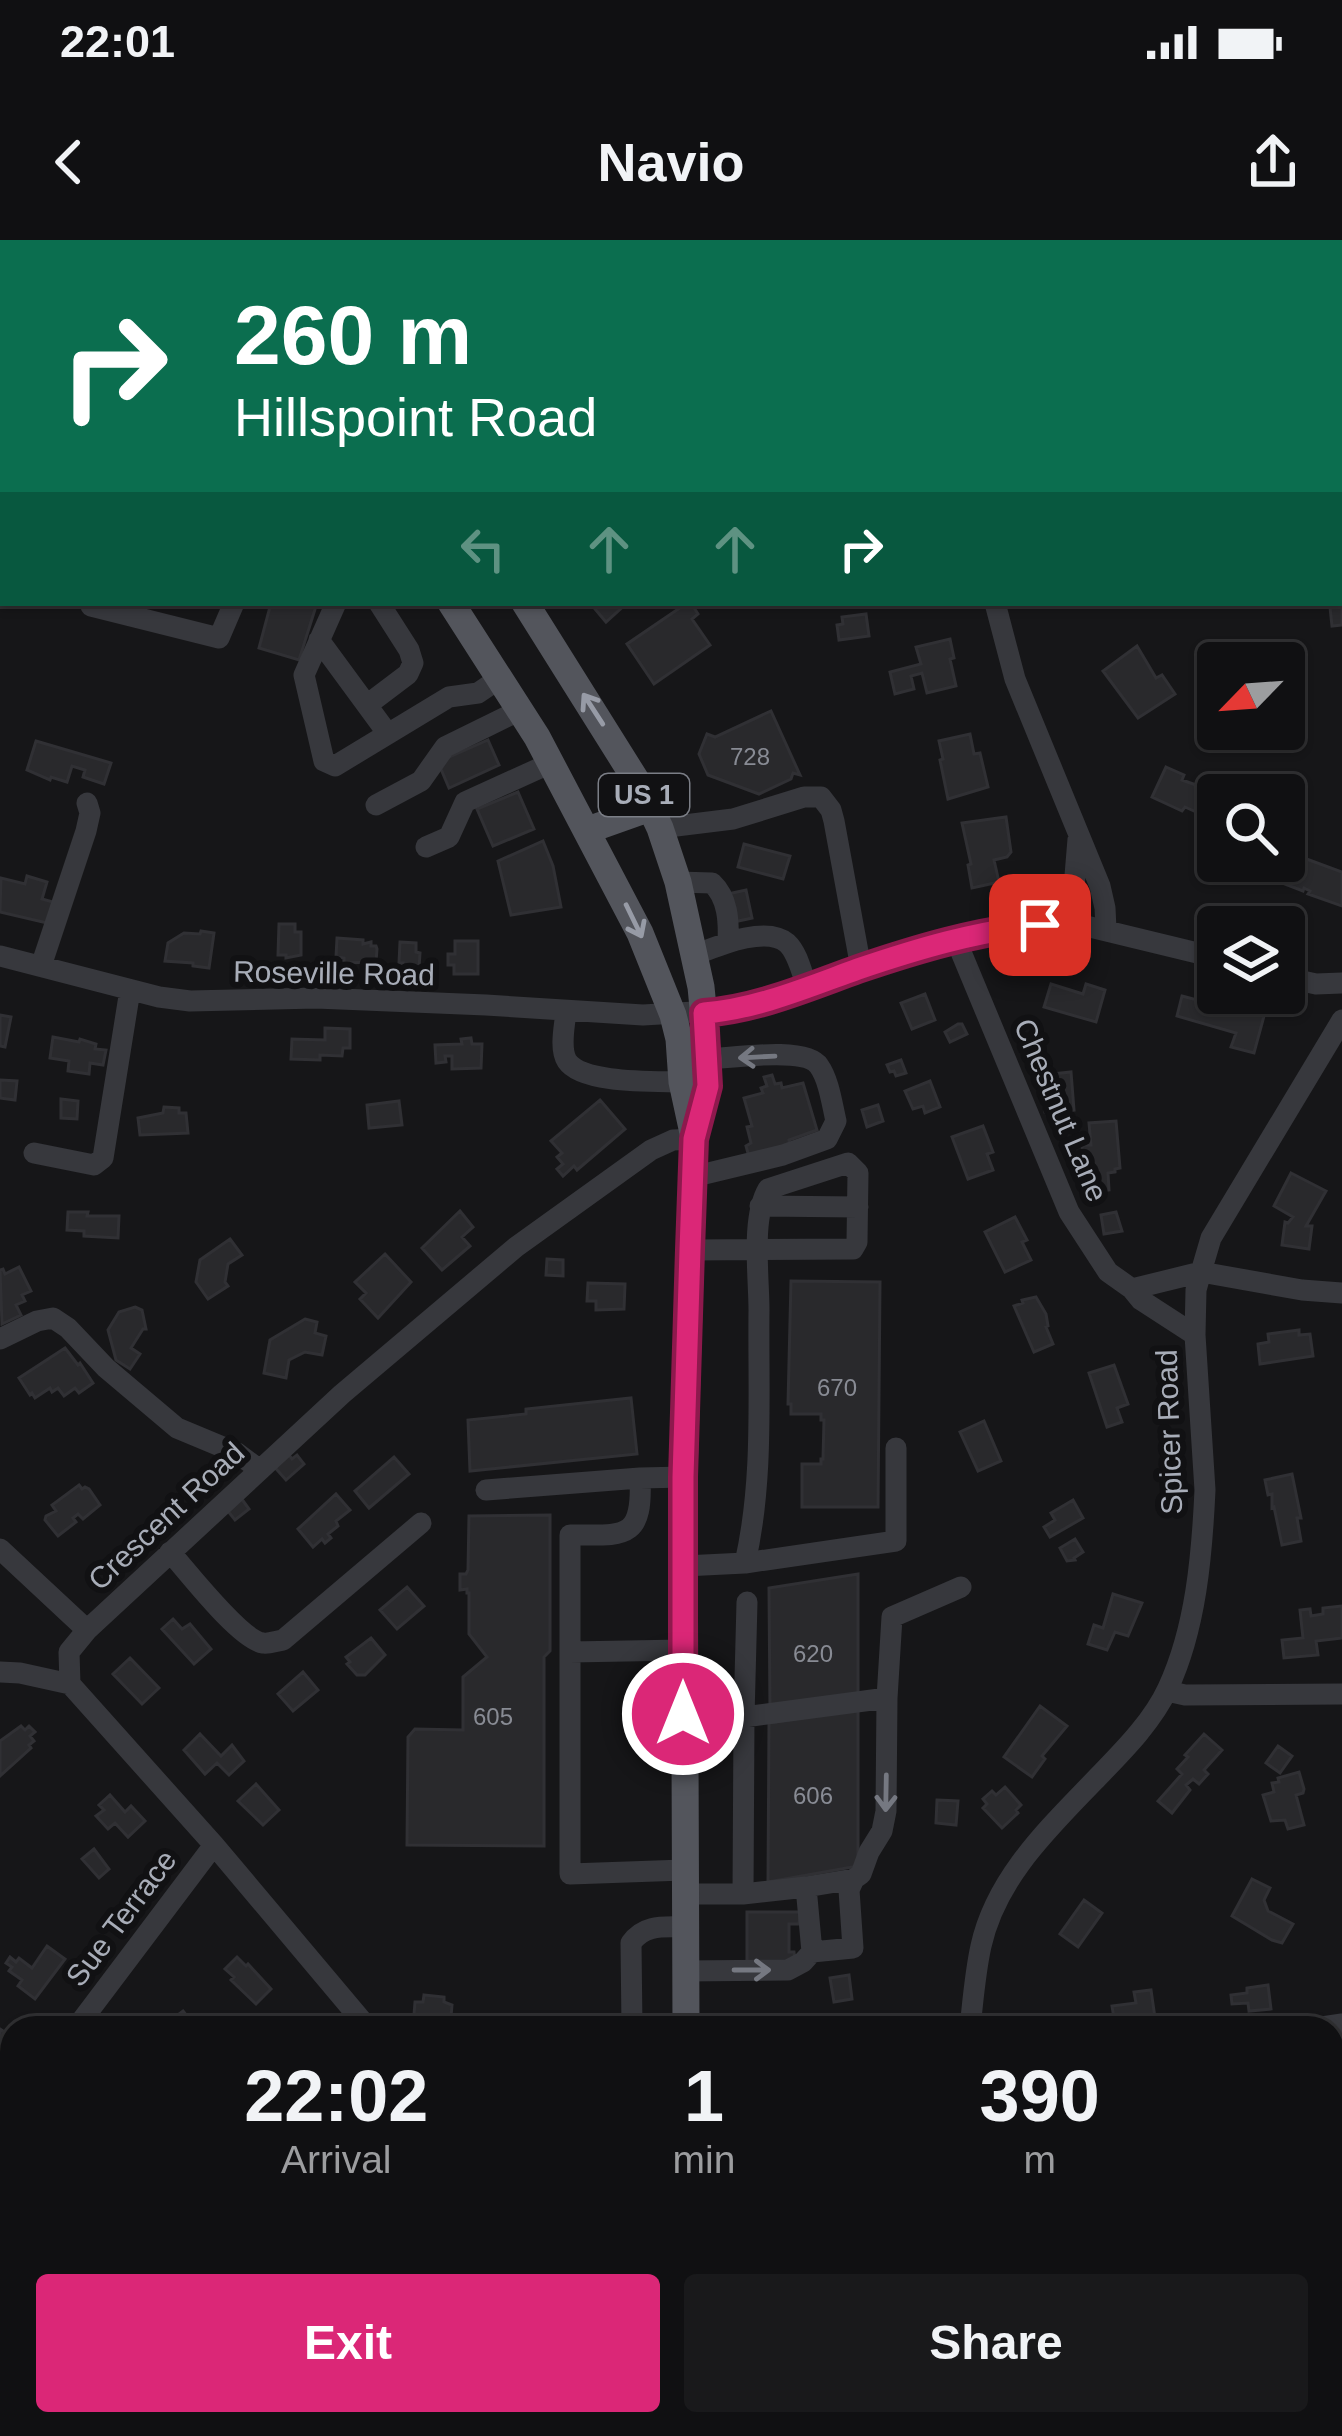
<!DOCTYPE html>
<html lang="en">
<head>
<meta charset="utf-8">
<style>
	body { margin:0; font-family:Helvetica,sans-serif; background:#19191b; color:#f1f3f6; height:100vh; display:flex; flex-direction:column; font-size:45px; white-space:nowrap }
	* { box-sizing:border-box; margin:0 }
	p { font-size:39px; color:#9c9d9f }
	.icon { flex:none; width:66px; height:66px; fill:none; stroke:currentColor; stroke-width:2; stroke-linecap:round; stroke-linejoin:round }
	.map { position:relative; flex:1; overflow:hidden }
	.side { position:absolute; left:0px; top:1776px; width:1344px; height:420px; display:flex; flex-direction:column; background:#101012; border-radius:36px 36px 0 0; box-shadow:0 3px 9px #0004,0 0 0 3px #303032 }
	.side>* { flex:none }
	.top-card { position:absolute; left:0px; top:0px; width:1344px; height:366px; box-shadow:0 3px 9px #0004,0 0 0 3px #303032; background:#0b6e4f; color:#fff; overflow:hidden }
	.needle { width:78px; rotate:245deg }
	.fabs { position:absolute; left:1197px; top:402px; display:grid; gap:24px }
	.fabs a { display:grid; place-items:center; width:108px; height:108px; border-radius:12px; background:#101012; box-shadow:0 3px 9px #0004,0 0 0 3px #303032; font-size:60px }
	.pin { position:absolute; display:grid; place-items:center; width:102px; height:102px; color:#fff; margin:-51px; border-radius:24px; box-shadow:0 6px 18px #0006 }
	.me { position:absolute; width:132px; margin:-66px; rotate:0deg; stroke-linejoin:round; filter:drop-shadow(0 0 9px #0008) }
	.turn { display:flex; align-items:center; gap:42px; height:252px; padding:0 36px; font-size:54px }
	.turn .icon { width:156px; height:156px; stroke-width:2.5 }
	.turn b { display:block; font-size:84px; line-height:102px }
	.lanes { display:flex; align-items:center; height:114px; padding:0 36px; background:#0003; justify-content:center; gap:60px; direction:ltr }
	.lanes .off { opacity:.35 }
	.eta { display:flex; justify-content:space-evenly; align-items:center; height:204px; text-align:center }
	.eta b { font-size:72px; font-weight:700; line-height:84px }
	.cta { display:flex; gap:24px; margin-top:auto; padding:24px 36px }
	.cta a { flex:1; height:138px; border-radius:12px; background:#db2777; color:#fff; font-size:48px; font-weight:700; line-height:138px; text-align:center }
	.cta a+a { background:#19191b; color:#f1f3f6 }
	.status { display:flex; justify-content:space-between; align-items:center; height:84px; padding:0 60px; background:#101012; direction:ltr }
	.status svg { height:33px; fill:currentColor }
	header { display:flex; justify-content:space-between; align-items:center; height:156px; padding:0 36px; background:#101012; font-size:54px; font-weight:700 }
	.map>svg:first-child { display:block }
	.building { fill:#29292c; stroke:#303034; stroke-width:3 }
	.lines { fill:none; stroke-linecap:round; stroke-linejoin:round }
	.minor { stroke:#37383d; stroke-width:21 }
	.major { stroke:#53555c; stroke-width:27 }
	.oneway { stroke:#979ba6 }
	.oneway2 { stroke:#757881 }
	.route-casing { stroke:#8e194d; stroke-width:30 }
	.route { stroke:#db2777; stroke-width:21 }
	.labels { text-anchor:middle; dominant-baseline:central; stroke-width:12; stroke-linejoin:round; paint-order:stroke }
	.number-label { font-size:24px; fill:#888b94 }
	.shield { fill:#111113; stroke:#7b7e86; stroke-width:3 }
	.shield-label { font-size:27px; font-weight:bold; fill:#a8adb8 }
	.street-label { font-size:30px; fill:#a8adb8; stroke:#111113 }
</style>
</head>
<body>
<div class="status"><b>22:01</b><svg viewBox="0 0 49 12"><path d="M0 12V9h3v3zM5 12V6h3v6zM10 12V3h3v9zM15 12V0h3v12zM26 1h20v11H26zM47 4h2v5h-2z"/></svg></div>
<header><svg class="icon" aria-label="back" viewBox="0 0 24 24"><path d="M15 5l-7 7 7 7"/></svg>Navio<svg class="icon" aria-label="share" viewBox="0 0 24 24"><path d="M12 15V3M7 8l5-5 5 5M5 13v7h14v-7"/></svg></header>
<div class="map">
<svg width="1342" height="2196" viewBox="0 0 1342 2196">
	<rect width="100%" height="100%" fill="#161618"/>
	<path class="building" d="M271,363H317L299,420L259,408Z
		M590,363H627L606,382Z
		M687,363H691L698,374L692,379L710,405L654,444L627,404Z
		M1342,366V385L1332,386L1330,367Z
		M866,374L869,396L839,400L837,385L843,384L842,377Z
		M950,399L954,418L950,419L956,446L927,453L922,433L911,436L914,449L895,454L890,432L921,424L916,407Z
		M1137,406L1156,438L1162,435L1175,454L1138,478L1103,431Z
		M771,471L800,535L793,533L791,539L759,554L708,535L699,514L707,494L715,497Z
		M970,494L974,514L980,513L988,547L948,559L940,520L943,519L939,501Z
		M488,500L499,525L449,548L438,522Z
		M36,501L111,523L104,544L83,537L85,530L72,526L67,542L51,537L50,540L27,530Z
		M1166,527L1184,535L1182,540L1210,550L1207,557L1218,562L1210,578L1185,567L1182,571L1152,557Z
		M518,552L534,589L493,606L477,569Z
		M1006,577L1011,612L1007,617L994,620L999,642L972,648L968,625L971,624L962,583Z
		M543,601L553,626L561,667L511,675L498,621Z
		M744,604L790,616L783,639L738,627Z
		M1293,614L1342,632V666L1308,654L1310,651L1304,648L1303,651L1282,643Z
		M27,636L47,642L42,659L53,662L47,683L0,672L1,638L25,644Z
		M746,650L752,678L734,682L728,654Z
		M279,684H295V692H301V715L286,718V715H278Z
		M201,691L214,693L209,728L193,726V723L165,721L168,703L184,693L200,694Z
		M337,698L363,700V704L371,702V706H376L377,709L376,722L344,723V718L336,717Z
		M455,701H478V734H454V725H448V714H455Z
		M400,702L416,703V712L420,713L419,728L402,727L403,723H399Z
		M1051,744L1083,754L1086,744L1105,750L1096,782L1044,767Z
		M925,754L935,780L912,789L901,763Z
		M1182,756L1205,762L1204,767L1211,769L1215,762L1238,769L1239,766L1244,767L1243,770L1264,776L1254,813L1231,807L1236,793L1177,776Z
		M0,775L11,777L5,807L0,806Z
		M958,784H962L967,794L950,802L945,792Z
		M325,788L350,789V808H343L342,816L320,815V820L291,819L292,799L325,800Z
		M53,797L79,802L80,799L96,804L95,809L106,810L103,825L90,823L89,834L68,831L69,821L50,818Z
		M471,798L472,804H482L481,828L452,829V816H445L446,822L436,823L435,805L462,804L461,799Z
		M901,820L906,833L896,836L894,831L890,832L887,825Z
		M1071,832L1074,870L1045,872L1042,835Z
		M772,835L775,844L781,843L782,848L803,843L817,890L789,900L790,906L749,917L746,906L751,903L747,887L752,886L744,858L763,853L761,848L767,846L764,837Z
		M0,840L17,841L15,860L0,858Z
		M930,841L940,867L925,873L923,866L913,869L905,851Z
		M61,859L78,861L77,879L61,878Z
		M600,860L625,889L577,930L574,926L563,936L557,929L563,924L557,917L562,913L551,901Z
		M399,861L402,885L369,888L367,865Z
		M878,865L883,881L867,887L862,870Z
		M164,867L179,868V873H186L188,893L140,895L138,878L163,873Z
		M1116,881L1120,928L1115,929V932L1108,933L1109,950L1091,952L1090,930H1084L1082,905H1091L1089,883Z
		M983,886L993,912L987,914L993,930L968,939L952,897Z
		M1291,933L1326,951L1306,986H1312L1309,1009L1282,1005L1285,982L1288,983L1293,977L1274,966Z
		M460,971L473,987L462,997L470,1006L442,1030L422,1008Z
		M68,972H88L87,976H119L118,998L84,996V991L67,990Z
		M1116,972L1122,991L1104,994L1101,975Z
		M1015,977L1027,1000L1022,1002L1031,1020L1005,1032L985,992Z
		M230,999L242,1015L228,1024L225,1042L228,1046L208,1059L196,1042L200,1020Z
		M385,1014L411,1042L378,1078L360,1059L366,1053L355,1042Z
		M547,1019L563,1020V1036L546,1035Z
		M19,1027L31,1051L22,1055L25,1061L16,1065L21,1075L2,1084L0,1030L3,1029L5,1034Z
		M791,1041L880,1042L878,1267H802V1224H821V1219H823L824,1180H821V1174H791V1164H788Z
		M588,1043L625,1044L624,1069L596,1070V1061H587Z
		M1036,1057L1046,1074L1048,1086L1046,1087L1053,1104L1034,1112L1014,1066L1023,1063L1022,1060Z
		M135,1067L142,1070L146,1089H143L131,1108L140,1114L130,1129L116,1120L108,1090L119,1072Z
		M305,1079L317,1082L315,1093L326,1096L322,1115L305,1112L289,1120L286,1138L264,1133L270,1100Z
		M1299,1090V1095L1310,1094L1313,1116L1260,1124L1258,1104L1269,1102L1268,1094Z
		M65,1108L78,1125L80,1123L93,1143L79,1153L75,1148L64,1156L58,1148L52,1152L50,1148L35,1158L32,1153L30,1155L19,1138Z
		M1114,1125L1128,1164L1117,1168L1122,1182L1107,1187L1089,1133Z
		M631,1158L637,1214L470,1231L468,1180L526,1174V1169Z
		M984,1181L1001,1221L978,1231L960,1192Z
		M285,1210L292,1219L297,1215L304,1224L286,1240L271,1223Z
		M394,1217L409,1234L369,1268L355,1251Z
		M1292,1234L1301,1278H1297L1301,1301L1282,1305L1274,1267L1272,1268V1254L1268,1255L1265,1240Z
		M79,1245L82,1249L85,1247L89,1249L100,1265L83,1279L78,1274L73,1278L76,1282L58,1296L45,1280L46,1276L56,1271L52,1265Z
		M336,1254L350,1270L336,1281L338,1286L328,1294L331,1298L325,1303L322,1299L313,1307L298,1289Z
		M241,1258L249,1269L235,1280L227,1270Z
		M1073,1260L1083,1278L1050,1297L1044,1287L1055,1280L1051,1273Z
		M550,1275V1411L544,1417V1606L407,1605L408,1497L415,1489L463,1490V1437L487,1417L469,1394V1353H467V1349L460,1350V1334H466L468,1330L469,1276Z
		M1075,1299L1083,1312L1074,1318L1075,1320L1067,1321L1060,1308Z
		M858,1334V1454L770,1470L769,1348Z
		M407,1347L424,1366L397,1389L380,1370Z
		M1113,1354L1142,1363L1128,1396L1115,1392L1107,1410L1088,1404L1094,1385L1103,1388Z
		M1342,1366V1398L1316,1401L1318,1415L1284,1418L1282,1400L1303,1398L1300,1370L1310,1369L1311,1376L1323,1374V1368Z
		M173,1379L182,1389L190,1384L211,1409L194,1424L162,1389Z
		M371,1398L385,1415L365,1435H357L347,1424L350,1422L346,1417Z
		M130,1418L159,1448L142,1464L113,1434Z
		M303,1432L318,1450L293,1471L278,1454Z
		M1040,1466L1067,1486L1042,1516L1045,1519L1032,1537L1004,1517Z
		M858,1469V1626L768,1642L769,1483Z
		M21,1486L25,1490L29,1486L35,1492L30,1496L34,1501L29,1505L31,1508L0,1536V1501Z
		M200,1494L221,1516L232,1505L244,1521L229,1535L217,1523L205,1534L184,1510Z
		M1204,1494L1222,1510L1204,1530L1208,1534L1199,1544L1193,1539L1186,1545L1190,1550L1172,1573L1158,1561L1182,1534L1177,1529L1188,1517L1185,1515Z
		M1278,1506L1292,1516L1280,1533L1266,1523Z
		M1299,1532L1304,1549L1303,1553L1296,1555L1304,1585L1288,1589L1285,1580L1271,1581L1263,1555L1274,1552L1272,1543L1279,1542L1278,1538Z
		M256,1544L279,1570L263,1585L238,1561Z
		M1005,1547L1021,1565L1016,1570L1018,1573L1002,1588L983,1568L987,1564L983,1559L992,1551L996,1555Z
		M110,1555L125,1572L131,1566L145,1581L128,1597L115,1583L108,1589L96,1576L104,1570L99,1565Z
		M937,1560L958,1561L956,1585L936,1583Z
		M94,1609L109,1629L99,1638L82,1619Z
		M1252,1639L1270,1648L1264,1660L1268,1671L1293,1684L1282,1703L1272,1700L1232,1676Z
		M1084,1660L1102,1673L1078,1707L1060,1694Z
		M747,1672H800L799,1684H789V1712H794L795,1721L747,1725Z
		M47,1706L65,1719L35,1759L18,1746L22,1740L9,1731L12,1727L6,1723L10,1717L16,1722L19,1718L32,1728Z
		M237,1717L246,1726L248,1724L271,1749L256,1764L231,1740L234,1737L225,1729Z
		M849,1735L852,1759L834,1762L830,1738Z
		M1268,1745L1271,1769L1249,1771L1248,1763L1232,1764L1231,1755L1247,1753V1748Z
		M1151,1750L1155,1778L1115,1784L1112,1766L1136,1763L1134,1752Z
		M424,1755L444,1757V1762L452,1765L450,1788H413L415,1762H423Z
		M183,1771L196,1788H159L165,1783L163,1780L167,1777L170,1781Z
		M1041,1775V1788H1000L1023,1785V1776Z
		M0,1789L12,1797L0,1814Z
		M11,1967L12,2022L8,2029L0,2026V1991Z
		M456,2184H489L496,2189L491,2196H472Z
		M556,2184H588L613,2190L612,2196H553Z
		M950,2184H1015L1016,2186L952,2196Z"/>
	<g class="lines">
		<path class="minor" d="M62,0L65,3
			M852,0L854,3
			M1077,0L1079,3
			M389,3L394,0
			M945,3L948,0
			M0,185L3,186
			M92,363L91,366L219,398L234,363
			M336,363L304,435L324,521L335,526L449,457L478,453L500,438
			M995,363L1015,439L1100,646L1105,668L1106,689
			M319,400L388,494
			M367,465L408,434L413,423L409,410L379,363
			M376,565L421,541L445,507L520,470
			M660,588L733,579L804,557H821L831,570L834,581L861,728
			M426,607L449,597L465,562L551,523
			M678,642L712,643C728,658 729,681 728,702
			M1071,684L1078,599
			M956,700L1069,972L1108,1032L1132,1049L1201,1032L1302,1050L1342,1053
			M695,715C718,706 766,685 787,703C798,713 802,734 807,747
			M0,716L159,757L190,761L316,758L486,765L643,775L728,770L780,756L931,706L1021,687L1055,684L1086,686L1218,718
			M41,726L86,591L90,573L87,563
			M1284,737L1316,744L1342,743
			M566,771C565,785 559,808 567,821C582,844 656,841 682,842
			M34,913L94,925L103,918L130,750
			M692,937L783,915L827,899L836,881C832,864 829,840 819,826C806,806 732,818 708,819
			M760,966L858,967
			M690,1010L853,1009L857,1002L858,933L848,923L768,949C751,978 759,1036 759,1070C758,1154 764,1240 745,1323
			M1132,1049L1141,1060L1195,1095
			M0,1099L37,1081L53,1078L68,1088L106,1128L177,1188L237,1213L260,1230
			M640,1238C643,1301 624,1295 570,1295V1634L684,1630
			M486,1250L640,1238L684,1237
			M0,1309L87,1390
			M170,1312C188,1332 240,1400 263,1403C269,1404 276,1401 283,1400L421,1283
			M684,1326L745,1323L896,1301V1208
			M747,1362L744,1477L887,1458
			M570,1412L683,1410
			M0,1432L20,1433L70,1444
			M1167,1451L1185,1455L1342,1454
			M683,1474L744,1477L743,1654
			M806,1647L854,1639
			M685,1654H743L806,1647L812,1712
			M685,1731L788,1730L803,1722L812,1712L853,1708L849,1650L854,1639L861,1634L869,1612L882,1591L886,1571L887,1458L892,1377L961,1347
			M76,1788L214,1605
			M368,1788L214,1605L70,1444L69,1412L87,1390L342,1154L516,1007L651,910L673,900L694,899
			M632,1788L631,1703C644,1684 664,1687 685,1687
			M970,1788C973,1761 975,1733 981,1706C996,1638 1048,1589 1094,1541C1120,1514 1152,1483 1168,1448C1196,1388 1202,1315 1205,1250L1195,1095L1196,1050L1201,1032L1211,998L1342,780
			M1315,1788L1342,1784
			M0,1888L12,1872
			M288,2184L291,2196
			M260,2196L266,2184
			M427,2196L434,2184
			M894,2196L896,2184
			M1278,2196L1342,2187"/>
		<path class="major" d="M149,0L152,3
			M211,0L213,3
			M285,0L289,3
			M451,363L537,497L640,693L673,775L679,799L682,842L693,893
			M525,363L641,548L660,588L678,642L701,747L708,819V846L694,899L684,1237L686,1788
			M588,590L650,568
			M685,2196V2184"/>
	</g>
	<defs><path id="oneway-shaft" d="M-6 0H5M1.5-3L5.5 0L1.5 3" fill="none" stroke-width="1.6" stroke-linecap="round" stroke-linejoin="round" transform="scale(3)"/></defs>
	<g class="oneway">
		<use href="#oneway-shaft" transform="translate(593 469) rotate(-123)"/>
		<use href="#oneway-shaft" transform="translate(634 681) rotate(64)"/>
	</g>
	<g class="oneway2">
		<use href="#oneway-shaft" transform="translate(757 817) rotate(177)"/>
		<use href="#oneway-shaft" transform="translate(886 1553) rotate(91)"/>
		<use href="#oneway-shaft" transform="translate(752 1730)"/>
	</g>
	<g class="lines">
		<g class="route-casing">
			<path id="route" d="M683,1474V1237L690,1010L694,899L708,846L704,773C757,769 808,747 858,729C917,709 977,691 1040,685"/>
		</g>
		<use href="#route" class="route"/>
	</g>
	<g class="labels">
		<g class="number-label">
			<text x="750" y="516">728</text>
			<text x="837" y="1147">670</text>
			<text x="813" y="1413">620</text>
			<text x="493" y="1476">605</text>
			<text x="813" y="1555">606</text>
		</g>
		<rect class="shield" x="599" y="534" width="90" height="42" rx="9"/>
		<g class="shield-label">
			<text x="644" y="555">US 1</text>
		</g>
		<g class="street-label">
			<text transform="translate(334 733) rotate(1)">Roseville Road</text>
			<text transform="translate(1061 870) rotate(67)">Chestnut Lane</text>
			<text transform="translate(1169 1192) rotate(-92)">Spicer Road</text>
			<text transform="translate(166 1276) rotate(-43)">Crescent Road</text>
			<text transform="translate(121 1678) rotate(-53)">Sue Terrace</text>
		</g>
	</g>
</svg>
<div class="fabs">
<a><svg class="needle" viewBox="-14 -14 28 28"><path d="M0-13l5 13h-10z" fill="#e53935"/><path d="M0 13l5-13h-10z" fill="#9c9d9f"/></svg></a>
<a><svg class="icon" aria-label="search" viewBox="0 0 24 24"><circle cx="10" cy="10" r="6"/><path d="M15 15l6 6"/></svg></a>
<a><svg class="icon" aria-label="layers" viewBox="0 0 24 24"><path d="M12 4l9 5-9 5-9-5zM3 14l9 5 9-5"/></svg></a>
</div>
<div class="pin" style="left:1040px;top:685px;background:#d93025"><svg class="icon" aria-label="arrive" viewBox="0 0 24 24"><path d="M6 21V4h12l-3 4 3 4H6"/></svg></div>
<svg class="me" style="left:683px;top:1474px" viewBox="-20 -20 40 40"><circle r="17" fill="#db2777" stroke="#fff" stroke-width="3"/><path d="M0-11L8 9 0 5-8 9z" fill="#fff"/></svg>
<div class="top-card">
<div class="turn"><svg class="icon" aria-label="right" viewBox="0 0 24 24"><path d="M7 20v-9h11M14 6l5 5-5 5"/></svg><div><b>260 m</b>Hillspoint Road</div></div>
<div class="lanes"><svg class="icon off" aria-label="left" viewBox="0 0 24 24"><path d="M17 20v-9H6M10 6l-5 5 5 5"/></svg><svg class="icon off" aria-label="ahead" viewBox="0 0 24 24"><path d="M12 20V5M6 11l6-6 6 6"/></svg><svg class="icon off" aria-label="ahead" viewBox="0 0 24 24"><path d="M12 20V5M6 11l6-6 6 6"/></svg><svg class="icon" aria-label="right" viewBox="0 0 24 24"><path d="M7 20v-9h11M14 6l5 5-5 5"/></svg></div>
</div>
<section class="side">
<div class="eta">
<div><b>22:02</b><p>Arrival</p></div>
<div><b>1</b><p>min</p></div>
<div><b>390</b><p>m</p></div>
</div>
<div class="cta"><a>Exit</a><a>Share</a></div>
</section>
</div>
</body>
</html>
